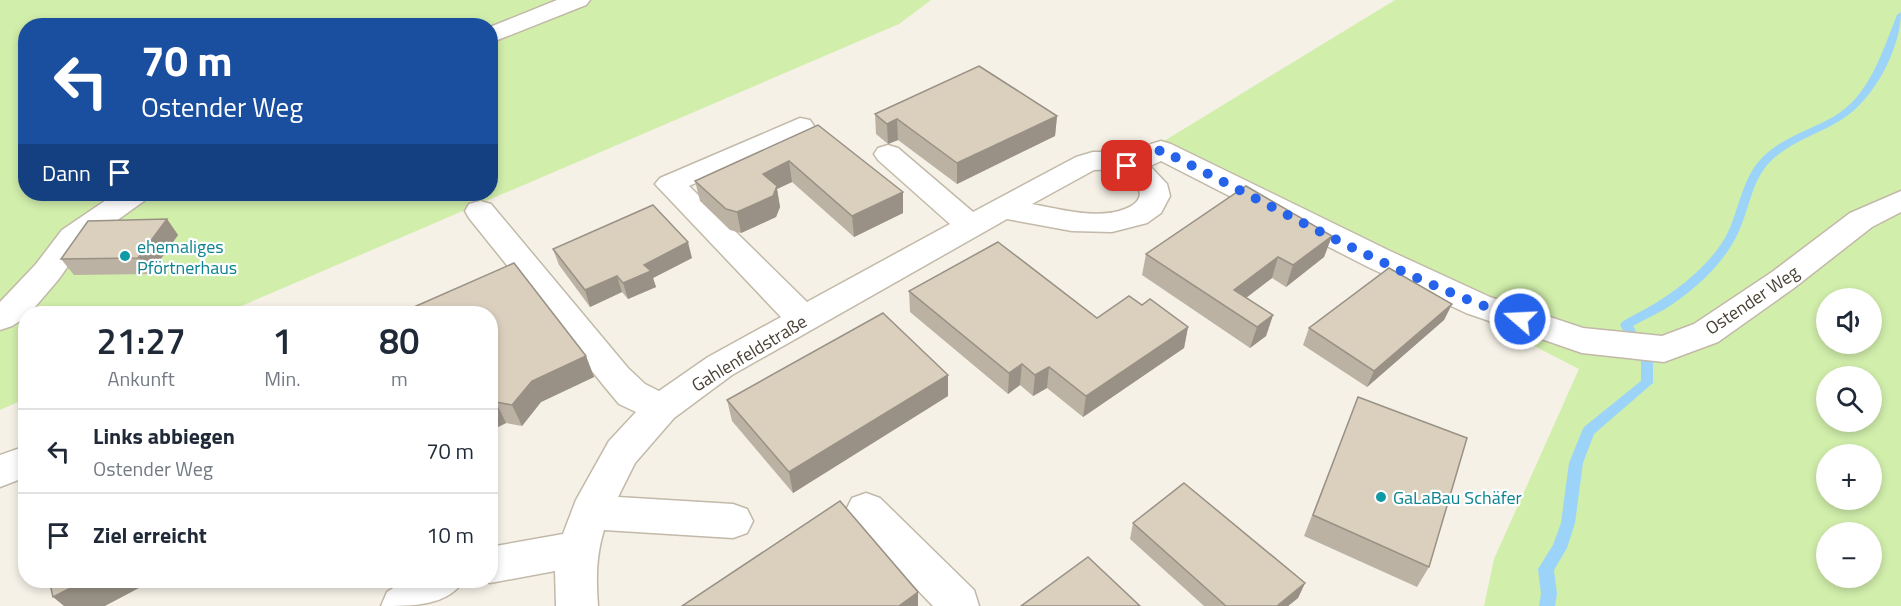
<!DOCTYPE html>
<html lang="de">
<head>
<meta charset="utf-8">
<style>
	body { margin:0; font-family:"Titillium Web",sans-serif; background:#f2f2f3; color:#1f2937; height:100vh; display:flex; flex-direction:column; font-size:22px; white-space:nowrap }
	* { box-sizing:border-box; margin:0 }
	p { font-size:20px; color:#747a83 }
	.icon { flex:none; width:33px; height:33px; fill:none; stroke:currentColor; stroke-width:2; stroke-linecap:round; stroke-linejoin:round }
	.map { position:relative; flex:1; overflow:hidden }
	.panel { position:absolute; left:18px; top:306px; width:480px; height:282px; display:flex; flex-direction:column; background:#fff; border-radius:24px; box-shadow:0 3px 9px #0003 }
	.panel>* { flex:none }
	.hud { position:absolute; left:18px; top:18px; width:480px; height:183px; border-radius:24px; box-shadow:0 3px 9px #0003; background:#1a4fa0; color:#fff; overflow:hidden }
	.fabs { position:absolute; left:1816px; top:288px; display:grid; gap:12px }
	.fabs a { display:grid; place-items:center; width:66px; height:66px; border-radius:50%; background:#fff; box-shadow:0 3px 9px #0003; font-size:30px }
	.pin { position:absolute; display:grid; place-items:center; width:51px; height:51px; color:#fff; margin:-26px; border-radius:12px; box-shadow:0 3px 9px #0006 }
	.me { position:absolute; width:66px; margin:-33px; rotate:289deg; stroke-linejoin:round; filter:drop-shadow(0 0 4px #0008) }
	.turn { display:flex; align-items:center; gap:21px; height:126px; padding:0 24px; font-size:27px }
	.turn .icon { width:78px; height:78px; stroke-width:2.5 }
	.turn b { display:block; font-size:42px; line-height:51px }
	.then { display:flex; align-items:center; height:57px; padding:0 24px; background:#0003; gap:12px; font-size:22px }
	.eta { display:flex; justify-content:space-evenly; align-items:center; height:102px; text-align:center }
	.eta b { font-size:36px; font-weight:600; line-height:42px }
	ul { padding:0; list-style:none }
	li { display:flex; align-items:center; gap:18px; height:84px; padding:0 24px; border-top:2px solid #e0e1e3 }
	li div { flex:1 }
	li b { display:block; font-size:22px }
	li em { font-style:normal }
	.map>svg:first-child { display:block }
	.green { fill:#d1eeab; fill-rule:evenodd }
	.lines { fill:none; stroke-linecap:round; stroke-linejoin:round }
	.stream { fill:#9cd4f9; fill-rule:evenodd }
	.minor-casing { stroke:#c2b9a8; stroke-width:3 }
	.minor { fill:#fff; fill-rule:evenodd }
	.wall { fill:#bcb2a3 }
	.shaded-wall { fill:#999185 }
	.building { fill:#dbcfbe; stroke:#999185; stroke-width:1.5 }
	.route { stroke:#2563eb; stroke-width:10; stroke-dasharray:0 18 }
	.culture-dot { fill:#0f9aa8; stroke:#fff; stroke-width:2 }
	.labels { text-anchor:middle; dominant-baseline:central; stroke-width:4.5; stroke-linejoin:round; paint-order:stroke }
	.culture-label { font-size:18px; fill:#0d838f; stroke:#fff; text-anchor:start }
	.street-label { font-size:18px; fill:#494135; stroke:#fff }
</style>
</head>
<body>
<div class="map">
<svg width="1901" height="606" viewBox="0 0 1901 606">
	<rect width="100%" height="100%" fill="#f5f1e7"/>
	<path class="green" d="M0,0H931L899,24L225,313L26,314L25,399L0,410ZM26,26H490V194H26Z
		M1395,0H1901V606H1484L1494,559L1579,369L1151,149ZM1827,298H1872V344H1827ZM1827,376H1872V422H1827ZM1827,454H1872V500H1827ZM1827,532H1872V578H1827Z"/>
	<g class="lines">
		<path class="stream" d="M1901,12C1901,49 1873,101 1841,120C1817,135 1788,142 1768,164C1752,182 1749,209 1739,231C1725,263 1694,291 1665,309C1655,315 1643,320 1633,326L1653,362V383L1594,434L1583,463L1575,523L1567,548L1554,570L1557,594L1555,606H1539L1541,594L1538,569L1553,545L1561,523L1569,463L1582,431L1584,427L1641,381V362L1620,325L1622,322C1632,315 1643,311 1654,304C1681,288 1714,261 1728,232C1739,209 1742,181 1759,161C1778,139 1808,131 1833,117C1870,96 1882,52 1897,15Z"/>
		<g class="minor-casing">
			<path id="minor" d="M557,0H590L586,5L490,43V27Z
				M800,118L810,120L814,126L810,132L689,186L807,302L950,224L878,160L874,154L878,148L888,145L898,148L973,212L1076,157L1093,152H1112L1125,156L1151,144L1161,141L1171,144L1390,251L1490,297L1583,328L1662,336L1694,324L1772,272L1850,213L1901,191V212L1872,227L1794,288L1718,342L1664,362L1582,353L1466,313L1368,267L1161,161L1150,166L1167,184L1170,196L1161,213L1147,223L1112,232L1072,231L1007,219L732,375L674,418L635,463L618,497L733,504L747,509L753,521L747,533L733,538L604,530C596,556 596,579 598,606H556L555,571L490,583L483,580H490V547L563,534L576,500L609,441L636,412L619,404L604,386L469,218L465,211L469,204L480,201L491,204L628,368L645,384L659,391L708,357L781,317L655,184L660,178ZM1094,170C1100,170 1107,169 1113,170C1133,176 1155,197 1125,209C1097,220 1060,209 1032,204Z
				M115,194H149L144,201L84,244L58,280L29,314H26V317L12,326L0,330V302L36,264L62,230Z
				M26,446V477L0,487V455Z
				M866,493L880,498L974,590L979,606H933L852,522L846,510L852,498Z
				M406,580H464C448,606 413,606 381,606L387,592Z"/>
		</g>
		<use href="#minor" class="minor"/>
	</g>
	<path class="wall" d="M875,114L1057,116L1055,136L957,184L898,140L888,144L876,134Z
		M818,125L903,192V213L854,237L792,182L777,189L780,207L776,217L741,233L730,230L700,201L695,181Z
		M167,219L178,235L150,274L74,275L61,259Z
		M1332,236L1324,257L1286,287L1272,278L1246,298L1273,315L1266,336L1250,348L1142,275L1146,254Z
		M553,249L692,258L653,278L656,287L628,299L622,292L590,307L559,265Z
		M909,291L1097,318L1142,305L1188,327L1184,348L1083,417L1047,388L1033,396L1020,385L1008,394L910,312Z
		M1452,304L1444,320L1367,387L1303,345L1309,328Z
		M490,314L586,356L594,377L541,402L522,426L506,423L490,431Z
		M948,375V396L793,493L732,421L727,400Z
		M1358,397L1429,567L1417,587L1304,536Z
		M1133,523L1305,583L1298,598L1288,606H1204L1130,539Z"/>
	<path class="shaded-wall" d="M1057,116L1055,136L957,184V163Z
		M897,119L898,140L888,144L887,124Z
		M789,161L792,182L777,189L780,207L776,217L741,233L737,212L763,174Z
		M903,192V213L854,237L852,216Z
		M167,219L178,235L150,274L138,258Z
		M1332,236L1324,257L1286,287L1293,265Z
		M688,242L692,258L653,278L656,287L628,299L623,283L644,265Z
		M1278,257L1272,278L1230,310L1234,290Z
		M617,276L622,292L590,307L585,290Z
		M1452,304L1444,320L1367,387L1374,371Z
		M1273,315L1266,336L1250,348L1257,327Z
		M1188,327L1184,348L1083,417L1086,396Z
		M586,356L594,377L541,402L522,426L512,405L532,381Z
		M1022,364L1020,385L1008,394L1009,373Z
		M1049,367L1047,388L1033,396L1035,375Z
		M948,375V396L793,493L789,472Z
		M496,402L506,423L490,431V404Z
		M86,580H154L105,606H64L53,597Z
		M1305,583L1298,598L1288,606H1277Z
		M918,592V606H899Z"/>
	<path class="building" d="M979,66L1057,116L957,163L897,119L887,124L875,114Z
		M818,125L903,192L852,216L789,161L763,174L777,186L773,196L737,212L726,209L695,181Z
		M1246,186L1332,236L1293,265L1278,257L1234,290L1273,315L1257,327L1146,254Z
		M653,205L688,242L644,265L651,271L623,283L617,276L585,290L553,249Z
		M167,219L138,258L61,259L88,221Z
		M998,242L1097,318L1129,296L1142,305L1150,299L1188,327L1086,396L1049,367L1035,375L1022,364L1009,373L909,291Z
		M514,263L586,356L532,381L512,405L496,402L490,404V314H398Z
		M1389,268L1452,304L1374,371L1309,328Z
		M883,313L948,375L789,472L727,400Z
		M1358,397L1467,438L1429,567L1313,515Z
		M26,478V489L23,479Z
		M1184,483L1305,583L1277,606H1226L1133,523Z
		M840,501L918,592L899,606H682Z
		M1088,557L1140,606H1021Z
		M49,580H86L53,597Z"/>
	<g class="lines">
		<path class="route" d="M1127,166L1161,150C1279,209 1395,276 1520,319"/>
	</g>
	<g class="culture-dot">
		<circle cx="125" cy="256" r="6"/>
		<circle cx="1381" cy="497" r="6"/>
	</g>
	<g class="labels">
		<g class="culture-label">
			<text x="137" y="246">ehemaliges<tspan x="137" dy="21">Pförtnerhaus</tspan></text>
			<text x="1393" y="497">GaLaBau Schäfer</text>
		</g>
		<g class="street-label">
			<text transform="translate(1752 300) rotate(-34)">Ostender Weg</text>
			<text transform="translate(749 353) rotate(-31)">Gahlenfeldstraße</text>
		</g>
	</g>
</svg>
<div class="fabs">
<a><svg class="icon" aria-label="sound" viewBox="0 0 24 24"><path d="M4 9h4l5-4v14l-5-4H4zM17 9q2 3 0 6"/></svg></a>
<a><svg class="icon" aria-label="search" viewBox="0 0 24 24"><circle cx="10" cy="10" r="6"/><path d="M15 15l6 6"/></svg></a>
<a>+</a>
<a>−</a>
</div>
<div class="pin" style="left:1127px;top:166px;background:#d93025"><svg class="icon" aria-label="arrive" viewBox="0 0 24 24"><path d="M6 21V4h12l-3 4 3 4H6"/></svg></div>
<svg class="me" style="left:1520px;top:319px" viewBox="-20 -20 40 40"><circle r="17" fill="#2563eb" stroke="#fff" stroke-width="3"/><path d="M0-11L8 9 0 5-8 9z" fill="#fff"/></svg>
<div class="hud">
<div class="turn"><svg class="icon" aria-label="left" viewBox="0 0 24 24"><path d="M17 20v-9H6M10 6l-5 5 5 5"/></svg><div><b>70 m</b>Ostender Weg</div></div>
<div class="then">Dann<svg class="icon" aria-label="arrive" viewBox="0 0 24 24"><path d="M6 21V4h12l-3 4 3 4H6"/></svg></div>
</div>
<section class="panel">
<div class="eta">
<div><b>21:27</b><p>Ankunft</p></div>
<div><b>1</b><p>Min.</p></div>
<div><b>80</b><p>m</p></div>
</div>
<ul>
<li><svg class="icon" aria-label="left" viewBox="0 0 24 24"><path d="M17 20v-9H6M10 6l-5 5 5 5"/></svg><div><b>Links abbiegen</b><p>Ostender Weg</p></div><em>70 m</em></li>
<li><svg class="icon" aria-label="arrive" viewBox="0 0 24 24"><path d="M6 21V4h12l-3 4 3 4H6"/></svg><div><b>Ziel erreicht</b></div><em>10 m</em></li>
</ul>
</section>
</div>
</body>
</html>
